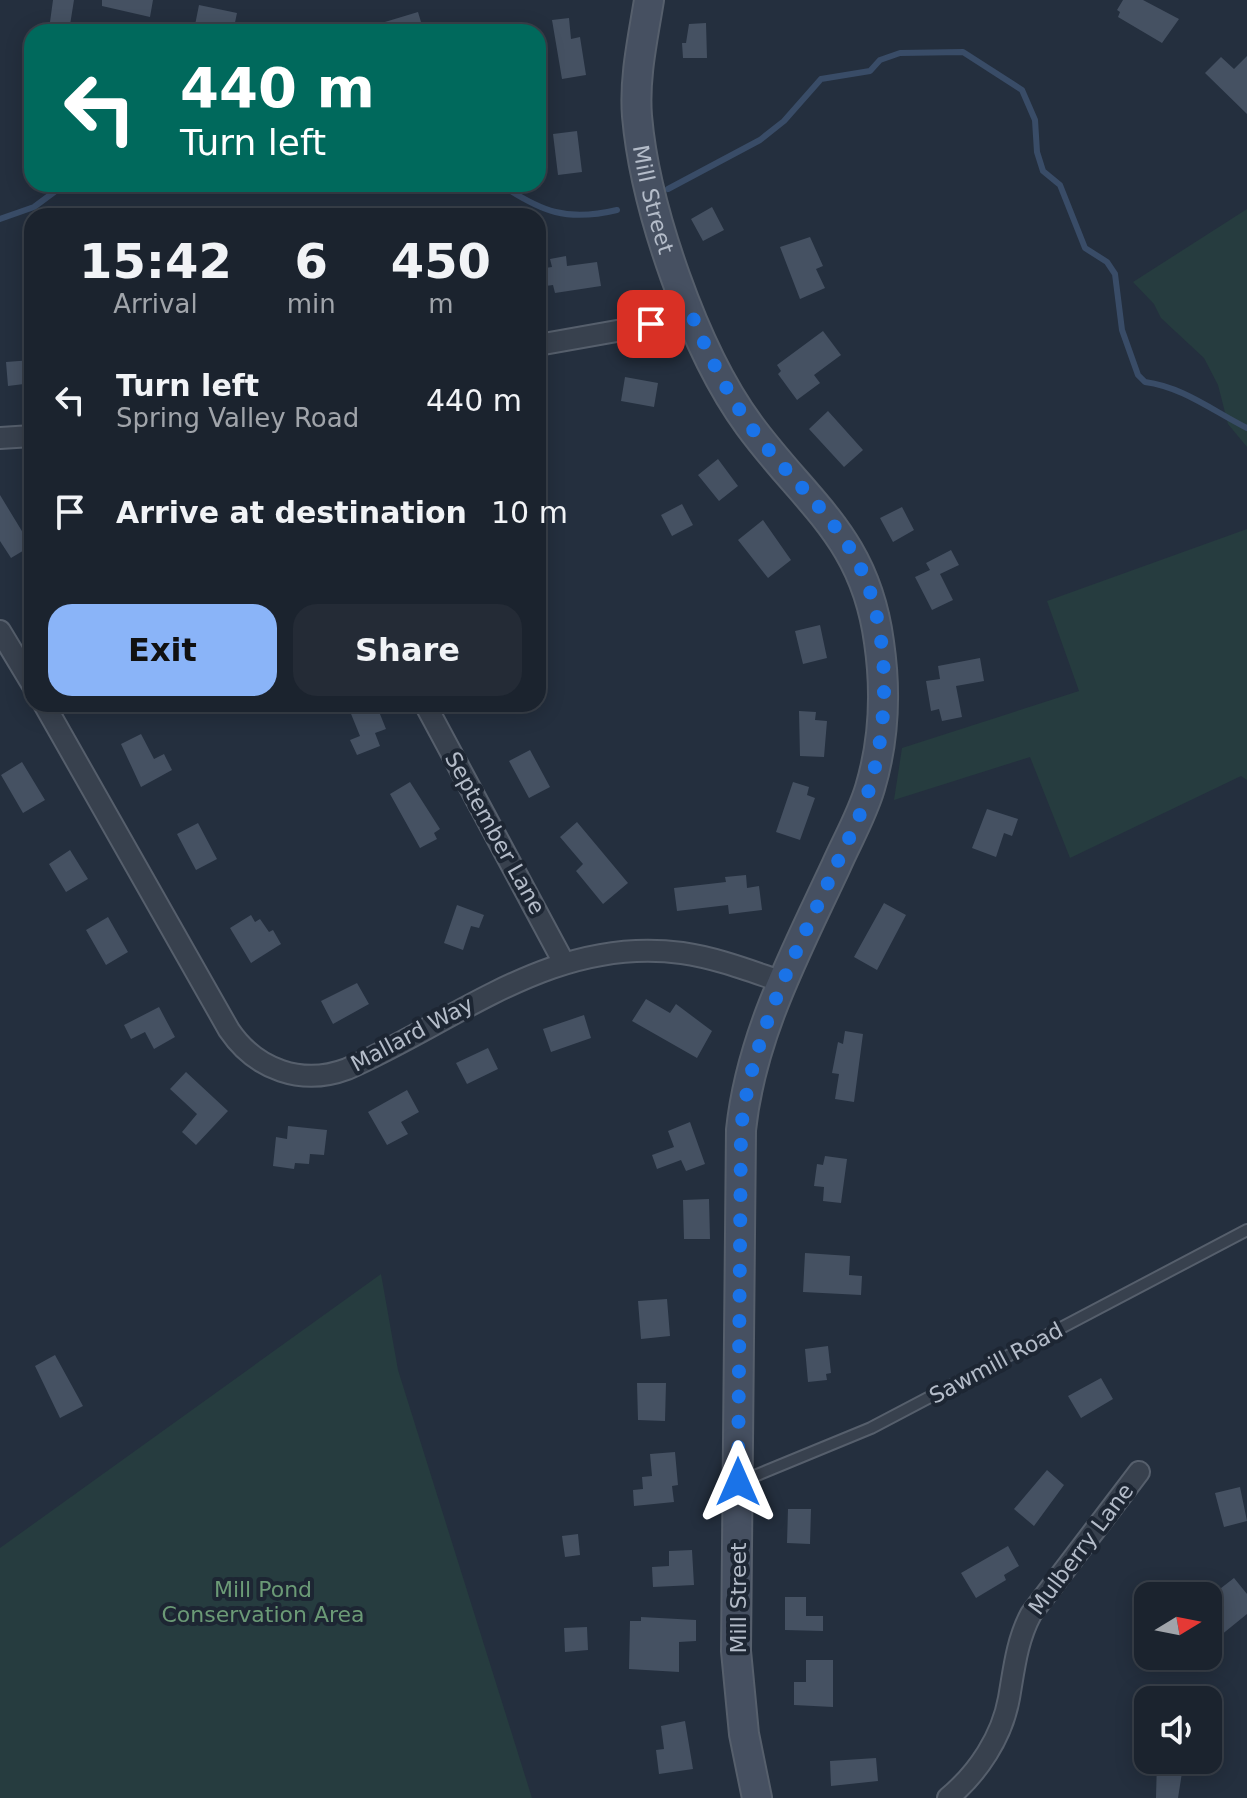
<!DOCTYPE html>
<html lang="en">
<head>
<meta charset="utf-8">
<style>
	body { margin:0; font-family:"DejaVu Sans",sans-serif; background:#242b36; color:#f1f3f6; height:100vh; display:flex; flex-direction:column; font-size:30px; white-space:nowrap }
	* { box-sizing:border-box; margin:0 }
	p { font-size:26px; color:#a0a4aa }
	.icon { flex:none; width:44px; height:44px; fill:none; stroke:currentColor; stroke-width:2; stroke-linecap:round; stroke-linejoin:round }
	.map { position:relative; flex:1; overflow:hidden }
	.drawer { position:absolute; left:24px; top:208px; width:522px; height:504px; display:flex; flex-direction:column; background:#1b232e; border-radius:24px; box-shadow:0 4px 20px #0003,0 0 0 2px #39404a }
	.drawer>* { flex:none }
	.top-card { position:absolute; left:24px; top:24px; width:522px; height:168px; border-radius:24px; box-shadow:0 4px 20px #0003,0 0 0 2px #39404a; background:#00695c; color:#fff; overflow:hidden }
	.needle { width:52px; rotate:80deg }
	.fabs { position:absolute; left:1134px; top:1582px; display:grid; gap:16px }
	.fabs a { display:grid; place-items:center; width:88px; height:88px; border-radius:16px; background:#1b232e; box-shadow:0 4px 20px #0003,0 0 0 2px #39404a; font-size:40px }
	.pin { position:absolute; display:grid; place-items:center; width:68px; height:68px; color:#fff; margin:-34px; border-radius:16px; box-shadow:0 4px 12px #0006 }
	.me { position:absolute; width:88px; margin:-44px; rotate:0deg; stroke-linejoin:round; filter:drop-shadow(0 0 6px #0008) }
	.turn { display:flex; align-items:center; gap:28px; height:168px; padding:0 24px; font-size:36px }
	.turn .icon { width:104px; height:104px; stroke-width:2.5 }
	.turn b { display:block; font-size:56px; line-height:68px }
	.eta { display:flex; justify-content:space-evenly; align-items:center; height:136px; text-align:center }
	.eta b { font-size:48px; font-weight:700; line-height:56px }
	.primary-button { display:flex; gap:16px; margin-top:auto; padding:16px 24px }
	.primary-button a { flex:1; height:92px; border-radius:24px; background:#8ab4f8; color:#111; font-size:32px; font-weight:700; line-height:92px; text-align:center }
	.primary-button a+a { background:#242b36; color:#f1f3f6 }
	ul { padding:0; list-style:none }
	li { display:flex; align-items:center; gap:24px; height:112px; padding:0 24px }
	li div { flex:1 }
	li b { display:block; font-size:30px }
	li em { font-style:normal }
	.map>svg:first-child { display:block }
	.green { fill:#263c3f }
	.lines { fill:none; stroke-linecap:round; stroke-linejoin:round }
	.stream { stroke:#394c67; stroke-width:6 }
	.building { fill:#455162 }
	.lane-casing { stroke:#565f6c; stroke-width:14 }
	.street-casing { stroke:#565f6c; stroke-width:24 }
	.secondary-casing { stroke:#565f6c; stroke-width:32 }
	.lane { stroke:#38414e; stroke-width:10 }
	.street { stroke:#38414e; stroke-width:20 }
	.secondary { stroke:#465061; stroke-width:28 }
	.route { stroke:#1a73e8; stroke-width:14; stroke-dasharray:0 25.2 }
	.labels { text-anchor:middle; dominant-baseline:central; stroke-width:8; stroke-linejoin:round; paint-order:stroke }
	.street-label { font-size:22px; fill:#b4bcc9; stroke:#1d2633 }
	.park-label { font-size:22px; fill:#6b9a76; stroke:#1d2633 }
</style>
</head>
<body>
<div class="map">
<svg width="1247" height="1798" viewBox="0 0 1247 1798">
	<rect width="100%" height="100%" fill="#242f3e"/>
	<path class="green" d="M1247,209V447L1228,424L1218,385L1204,358L1161,318L1154,304L1133,282Z
		M1247,529V780L1241,776L1070,858L1030,757L894,800L902,748L1079,691L1047,601Z
		M381,1274L398,1370L532,1798H0V1548Z"/>
	<g class="lines">
		<path class="stream" d="M500,184C542,212 567,222 617,210
			M668,189L760,140L784,121L821,79L870,71L880,60L900,53L963,52L1022,90L1035,120L1037,152L1043,171L1060,185L1085,248L1107,262L1115,274L1122,330L1138,375L1145,382C1183,387 1213,411 1247,428
			M0,219L34,207L65,184"/>
	</g>
	<path class="building" d="M53,0H74L70,25L50,22Z
		M102,0H153L150,17L102,6Z
		M1123,0H1143L1179,19L1162,43L1118,17L1120,12L1117,10Z
		M199,5L237,13L233,32L194,30Z
		M418,12L424,32H366L365,28Z
		M569,18L571,39L580,37L586,75L562,79L552,20Z
		M706,23L707,58H683L682,43H686L689,24Z
		M1247,56V114L1205,73L1221,57L1234,69Z
		M577,131L582,172L558,175L553,134Z
		M712,207L724,230L703,241L691,219Z
		M810,237L823,266L816,269L825,288L800,299L780,247Z
		M566,256L567,266L597,262L601,286L555,293L553,285L538,287V269L552,267L550,259Z
		M823,331L841,355L814,375L820,383L797,400L778,374L781,371L777,365Z
		M32,360V383L8,386L6,362Z
		M625,377L658,383L654,407L621,401Z
		M828,411L863,450L844,467L809,429Z
		M718,459L738,486L719,501L698,475Z
		M0,495L31,546L11,558L0,541Z
		M682,504L693,525L672,536L661,515Z
		M902,507L914,530L893,542L880,518Z
		M763,520L791,560L768,578L738,540Z
		M951,550L959,565L940,574L953,600L932,610L915,577L930,570L926,563Z
		M820,625L827,658L803,664L795,631Z
		M980,658L984,681L956,686L962,717L942,721L939,709L931,711L926,681L940,679L938,666Z
		M347,704H376L386,729L375,733L380,746L357,755L350,740L360,736Z
		M799,711L816,712L815,720L827,721L824,757L800,756Z
		M141,734L154,759L164,754L172,770L141,787L121,744Z
		M530,750L550,787L529,798L509,761Z
		M22,762L45,800L23,813L1,775Z
		M410,782L440,829L434,833L437,839L420,848L390,794Z
		M793,782L809,787L807,795L815,798L800,840L776,832Z
		M987,809L1018,819L1012,836L1004,833L996,857L972,848Z
		M577,822L628,883L603,904L576,871L583,864L560,837Z
		M198,823L217,859L196,870L177,834Z
		M70,850L88,879L66,892L49,864Z
		M746,875L747,888L759,886L762,910L729,914L728,905L677,911L674,888L726,882L725,877Z
		M884,903L906,915L877,970L854,957Z
		M457,905L484,915L479,928L471,926L463,950L444,943Z
		M251,915L255,922L260,919L269,932L273,930L281,944L251,963L230,928Z
		M108,917L128,952L106,965L86,930Z
		M357,983L369,1004L333,1024L321,1001Z
		M646,999L670,1013L676,1004L712,1031L697,1058L632,1021Z
		M159,1007L175,1037L154,1049L145,1032L131,1039L124,1025Z
		M584,1015L591,1038L551,1052L543,1029Z
		M845,1031L863,1034L854,1102L835,1099L839,1074L832,1073L838,1042L843,1044Z
		M488,1048L498,1069L467,1084L456,1063Z
		M186,1072L228,1111L196,1145L182,1132L197,1114L170,1089Z
		M407,1090L419,1112L401,1122L408,1134L387,1145L368,1112Z
		M690,1122L705,1164L686,1171L681,1160L657,1169L652,1155L674,1147L668,1131Z
		M288,1126L327,1130L324,1155L310,1154L309,1164L295,1163L294,1169L273,1166L276,1137L287,1139Z
		M825,1156L847,1159L841,1203L823,1201L824,1187L814,1186L817,1164L823,1165Z
		M709,1199L710,1239H684L683,1200Z
		M805,1253L850,1256L849,1275L862,1276L861,1295L803,1292Z
		M667,1299L670,1336L641,1339L638,1301Z
		M828,1346L831,1373L826,1374L827,1380L808,1382L805,1349Z
		M55,1355L83,1406L60,1418L35,1366Z
		M1101,1378L1113,1399L1081,1418L1068,1396Z
		M637,1383H666L665,1421L638,1420Z
		M675,1452L678,1485L672,1486L674,1502L634,1506L633,1490L643,1489L642,1477L652,1476L650,1454Z
		M1047,1470L1064,1485L1034,1526L1014,1509Z
		M1240,1487L1247,1521L1224,1527L1215,1493Z
		M788,1509H811L810,1544L787,1543Z
		M578,1534L580,1555L565,1557L562,1536Z
		M1008,1546L1019,1566L1004,1575L1006,1580L976,1598L961,1573Z
		M692,1550L694,1585L653,1587L652,1567L669,1566V1551Z
		M1234,1578L1247,1594V1614L1215,1640L1208,1632V1608L1221,1597L1216,1592Z
		M785,1597H806V1616H823V1631L785,1630Z
		M641,1617L696,1620V1641L679,1642V1672L629,1669L630,1621H641Z
		M587,1627L588,1650L565,1652L564,1628Z
		M806,1660H833V1707L794,1705V1682H806Z
		M685,1721L693,1769L659,1774L656,1750L664,1749L661,1726Z
		M876,1758L878,1781L831,1786L830,1761Z
		M1157,1760H1184L1178,1798H1156Z"/>
	<g class="lines">
		<g class="lane-casing">
			<path id="lane" d="M740,1482L871,1428L1247,1230"/>
		</g>
		<g class="street-casing">
			<path id="street" d="M538,345L645,326L690,311
				M0,438L32,436
				M0,631L32,684
				M44,704L229,1030C256,1070 302,1086 347,1069C457,1021 553,935 682,953C717,958 750,971 783,982
				M425,704L564,963
				M948,1798C978,1773 1002,1737 1009,1698C1014,1669 1017,1640 1031,1614L1139,1472"/>
		</g>
		<g class="secondary-casing">
			<g id="secondary">
				<path id="s1" d="M649,0C643,38 634,77 637,116C645,208 694,350 749,425C807,504 865,537 879,642C886,690 884,741 870,788C862,815 847,841 836,866C796,952 751,1035 741,1130L736,1651L744,1734L757,1798"/>
			</g>
		</g>
		<use href="#lane" class="lane"/>
		<use href="#street" class="street"/>
		<use href="#secondary" class="secondary"/>
	</g>
	<g class="lines">
		<path class="route" d="M651,324L690,311C710,358 731,403 763,443C797,485 844,526 865,578C890,640 889,722 870,786C862,815 846,843 834,870C795,955 751,1037 741,1130L738,1482"/>
	</g>
	<g class="labels">
		<g class="street-label">
			<text stroke="none"><textPath href="#s1" startOffset="202">Mill Street</textPath></text>
			<text transform="translate(495 833) rotate(61)">September Lane</text>
			<text transform="translate(412 1034) rotate(-28)">Mallard Way</text>
			<text transform="translate(996 1363) rotate(-28)">Sawmill Road</text>
			<text transform="translate(1081 1549) rotate(-53)">Mulberry Lane</text>
			<text transform="translate(738 1598) rotate(-90)">Mill Street</text>
		</g>
		<g class="park-label">
			<text x="263" y="1589">Mill Pond<tspan x="263" dy="25">Conservation Area</tspan></text>
		</g>
	</g>
</svg>
<div class="fabs">
<a><svg class="needle" viewBox="-14 -14 28 28"><path d="M0-13l5 13h-10z" fill="#e53935"/><path d="M0 13l5-13h-10z" fill="#a0a4aa"/></svg></a>
<a><svg class="icon" aria-label="sound" viewBox="0 0 24 24"><path d="M4 9h4l5-4v14l-5-4H4zM17 9q2 3 0 6"/></svg></a>
</div>
<div class="pin" style="left:651px;top:324px;background:#d93025"><svg class="icon" aria-label="arrive" viewBox="0 0 24 24"><path d="M6 21V4h12l-3 4 3 4H6"/></svg></div>
<svg class="me" style="left:738px;top:1482px" viewBox="-20 -20 40 40"><path d="M0-17L14 15 0 8-14 15z" fill="#1a73e8" stroke="#fff" stroke-width="4"/></svg>
<div class="top-card">
<div class="turn"><svg class="icon" aria-label="left" viewBox="0 0 24 24"><path d="M17 20v-9H6M10 6l-5 5 5 5"/></svg><div><b>440 m</b>Turn left</div></div>
</div>
<section class="drawer">
<div class="eta">
<div><b>15:42</b><p>Arrival</p></div>
<div><b>6</b><p>min</p></div>
<div><b>450</b><p>m</p></div>
</div>
<ul>
<li><svg class="icon" aria-label="left" viewBox="0 0 24 24"><path d="M17 20v-9H6M10 6l-5 5 5 5"/></svg><div><b>Turn left</b><p>Spring Valley Road</p></div><em>440 m</em></li>
<li><svg class="icon" aria-label="arrive" viewBox="0 0 24 24"><path d="M6 21V4h12l-3 4 3 4H6"/></svg><div><b>Arrive at destination</b></div><em>10 m</em></li>
</ul>
<div class="primary-button"><a>Exit</a><a>Share</a></div>
</section>
</div>
</body>
</html>
